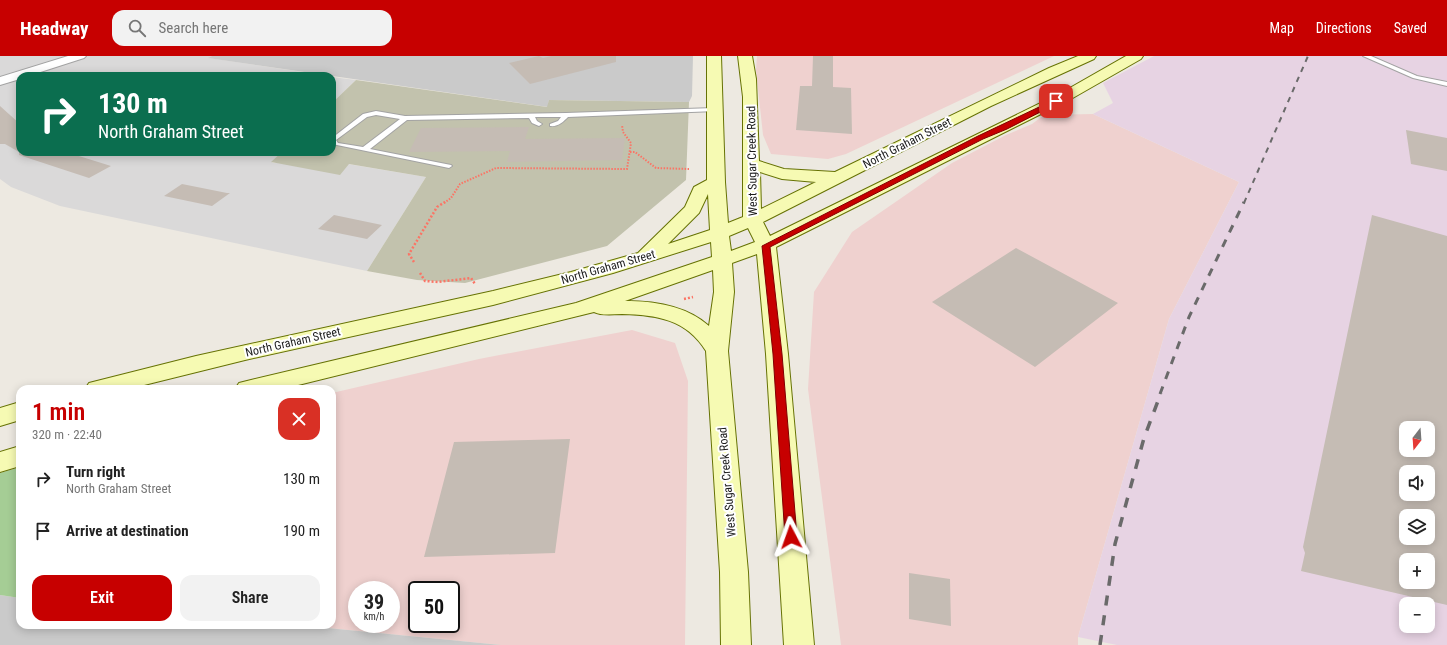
<!DOCTYPE html>
<html lang="en">
<head>
<meta charset="utf-8">
<style>
	body { margin:0; font-family:"Roboto Condensed",sans-serif; background:#f2f2f2; color:#222; height:100vh; display:flex; flex-direction:column; font-size:15px; white-space:nowrap }
	* { box-sizing:border-box; margin:0 }
	p { font-size:13px; color:#767676 }
	.icon { flex:none; width:22px; height:22px; fill:none; stroke:currentColor; stroke-width:2; stroke-linecap:round; stroke-linejoin:round }
	.map { position:relative; flex:1; overflow:hidden }
	.sheet { position:absolute; left:16px; top:329px; width:320px; height:244px; display:flex; flex-direction:column; background:#fff; border-radius:12px; box-shadow:0 2px 10px #0003 }
	.sheet>* { flex:none }
	.hud { position:absolute; left:16px; top:16px; width:320px; height:84px; border-radius:12px; box-shadow:0 2px 10px #0003; background:#0b6e4f; color:#fff; overflow:hidden }
	.needle { width:26px; rotate:197deg }
	.buttons { position:absolute; left:1399px; top:365px; display:grid; gap:8px }
	.buttons a { display:grid; place-items:center; width:36px; height:36px; border-radius:8px; background:#fff; box-shadow:0 2px 10px #0003; font-size:20px }
	.speed { position:absolute; left:348px; top:525px; display:flex; gap:8px; font-size:20px; font-weight:700; text-align:center }
	.speed>* { display:grid; place-content:center; width:52px; height:52px; border-radius:50%; background:#fff; box-shadow:0 2px 10px #0003; line-height:1 }
	.speed small { font-size:10px; font-weight:400 }
	.speed .limit { border:2px solid #111; border-radius:6px; background:#fff; color:#111 }
	.pin { position:absolute; display:grid; place-items:center; width:34px; height:34px; color:#fff; margin:-17px; border-radius:8px; box-shadow:0 2px 6px #0006 }
	.me { position:absolute; width:44px; margin:-22px; rotate:356deg; stroke-linejoin:round; filter:drop-shadow(0 0 3px #0008) }
	.turn { display:flex; align-items:center; gap:14px; height:84px; padding:0 16px; font-size:18px }
	.turn .icon { width:52px; height:52px; stroke-width:2.5 }
	.turn b { display:block; font-size:28px; line-height:34px }
	.round { display:grid; place-items:center; flex:none; width:42px; height:42px; border-radius:12px; background:#f2f2f2 }
	.overview { display:flex; align-items:center; justify-content:space-between; height:68px; padding:0 16px }
	h1 { font-size:24px; font-weight:600; line-height:30px; color:#c70000 }
	.cta { display:flex; gap:8px; margin-top:auto; padding:8px 16px }
	.cta a { flex:1; height:46px; border-radius:12px; background:#c70000; color:#fff; font-size:16px; font-weight:600; line-height:46px; text-align:center }
	.cta a+a { background:#f2f2f2; color:#222 }
	ul { padding:0; list-style:none }
	li { display:flex; align-items:center; gap:12px; height:52px; padding:0 16px }
	li div { flex:1 }
	li b { display:block; font-size:15px }
	li em { font-style:normal }
	header { display:flex; align-items:center; gap:24px; box-sizing:border-box; height:56px; padding:0 20px; background:#c70000; color:#fff }
	header strong { font-size:19px }
	nav { display:flex; gap:22px; margin-inline-start:auto; font-size:14px }
	.search { width:280px; height:36px; background:#f2f2f2; display:flex; align-items:center; gap:10px; box-sizing:border-box; padding:0 14px; border-radius:12px; color:#767676; font-size:15px }
	.map>svg:first-child { display:block }
	.residential { fill:#dad9d9 }
	.commercial { fill:#efd1cf; fill-rule:evenodd }
	.industrial { fill:#e7d3e3; fill-rule:evenodd }
	.religious { fill:#cacaca }
	.construction { fill:#c2c2ad }
	.forest { fill:#a5cd95 }
	.building { fill:#c5bcb4; fill-rule:evenodd }
	.lines { fill:none; stroke-linecap:round; stroke-linejoin:round }
	.service-casing { stroke:#a3a3a3; stroke-width:2 }
	.minor-casing { stroke:#a3a3a3; stroke-width:2 }
	.secondary-casing { stroke:#667204; stroke-width:2 }
	.path-far1 { stroke:#fb7465; stroke-width:2; stroke-dasharray:1.5 1.5; stroke-linecap:butt }
	.path { stroke:#fb7465; stroke-width:2.5; stroke-dasharray:2 2; stroke-linecap:butt }
	.service { fill:#fff; fill-rule:evenodd }
	.minor { fill:#fff; fill-rule:evenodd }
	.secondary { fill:#f6fab3; fill-rule:evenodd }
	.rail-far2 { stroke:#6a6a6a; stroke-width:2; stroke-dasharray:5.5 5.5; stroke-linecap:butt }
	.rail-far1 { stroke:#6a6a6a; stroke-width:3; stroke-dasharray:8 8; stroke-linecap:butt }
	.rail { stroke:#6a6a6a; stroke-width:3.5; stroke-dasharray:10 10; stroke-linecap:butt }
	.route { fill:#c70000; stroke:#810000 }
	.labels { text-anchor:middle; dominant-baseline:central; stroke-width:4; stroke-linejoin:round; paint-order:stroke }
	.street-label { font-size:12px; fill:#1c1c1c; stroke:#fff }
</style>
</head>
<body>
<header>
<strong>Headway</strong>
<div class="search"><svg class="icon" aria-label="search" viewBox="0 0 24 24"><circle cx="10" cy="10" r="6"/><path d="M15 15l6 6"/></svg>Search here</div>
<nav><a>Map</a><a>Directions</a><a>Saved</a></nav>
</header>
<div class="map">
<svg width="1447" height="589" viewBox="0 0 1447 589">
	<rect width="100%" height="100%" fill="#ede9e1"/>
	<path class="residential" d="M0,0H212L209,2L329,20H20V96H282L272,107L348,108L426,121L367,215L60,150L11,131L0,123Z
		M332,21L356,24L332,47Z"/>
	<path class="commercial" d="M757,0H1054L846,98L828,103L771,98L763,79L756,14Z
		M1093,58L1239,126L1169,263L1078,581V589H841L808,333L814,236L852,176L952,107L1006,79L1032,68L1044,59Z
		M632,274L675,287L688,325L685,589H501L297,569H332V337L479,303ZM357,534H391V568H357ZM417,534H451V568H417Z"/>
	<path class="industrial" d="M1154,0H1447V589H1117L1078,581L1169,263L1239,126L1093,58L1113,47L1103,27ZM1406,372H1428V394H1406ZM1406,416H1428V438H1406ZM1406,460H1428V482H1406ZM1406,504H1428V526H1406ZM1406,548H1428V570H1406Z"/>
	<path class="religious" d="M212,0H693L692,40L689,46L549,44L548,51L208,2Z
		M0,539L20,542V569H297L501,589H0Z"/>
	<path class="construction" d="M356,24L547,51L549,44L689,46L686,124L607,190L465,227L417,224L367,215L426,121L349,108L340,119L271,106L282,96H332V47Z"/>
	<path class="forest" d="M20,411V542L0,539V417Z"/>
	<path class="building" d="M539,0L543,2L551,0H616V6L530,28L509,7Z
		M813,0H833V31L851,32L852,78L796,74L800,30H812Z
		M0,50L20,68V96H66L111,110L89,122L19,99V96L5,88H0Z
		M529,71L525,83L625,82L622,104L507,106L510,95L409,96L421,72Z
		M1406,74L1447,82V115L1411,108Z
		M182,128L227,137H230L212,150L164,140Z
		M334,159L382,169L367,183L318,173Z
		M1372,159L1447,180V549L1301,515L1305,497L1303,491ZM1406,372H1428V394H1406ZM1406,416H1428V438H1406ZM1406,460H1428V482H1406ZM1406,504H1428V526H1406Z
		M1016,192L1118,247L1035,311L932,246Z
		M570,383L555,497L424,501L454,386Z
		M909,517L950,523L951,570L909,563Z"/>
	<g class="lines">
		<g class="service-casing">
			<path id="service" d="M1363,0H1371L1417,20L1447,26V30L1413,22Z
				M714,52L716,53V55L568,61C563,66 558,71 550,70V68L558,65L561,61H535L537,65L542,68L539,70L532,67L529,62L407,64L370,93L451,109L452,110L449,112L332,88V82L363,58L376,55L405,60L566,57ZM376,59L400,63L363,91L338,87L336,84L367,61Z"/>
		</g>
		<g class="minor-casing">
			<path id="minor" d="M68,0H86L84,2L28,20H20V23L0,29V21Z"/>
		</g>
		<g class="secondary-casing">
			<path id="secondary" d="M707,0H721L725,126L728,167L743,161V41L738,0H752L756,23L759,105L784,113L835,116L1049,12L1078,0H1096L1094,3L991,50L763,166L770,180L1061,37L1126,0H1143L1141,3L1071,43L776,191L788,298L814,589H784L766,298L757,198L732,207L734,236L728,295L748,516L751,589H721L720,516L706,295C686,263 657,259 622,258C612,258 602,260 594,256L282,333H235L239,327L247,325L576,247L712,201L711,186L613,217L493,249L245,304L128,333H85L89,327L196,300L493,235L571,216L638,197L685,151L694,131L707,124ZM760,116L782,123L816,126L761,153ZM708,138L710,174L668,188L699,157ZM748,172L755,186L731,195L729,180ZM713,214L714,236L709,270C687,250 655,245 625,245Z
				M20,346V364L0,370V352Z
				M20,390V410L0,416V396Z"/>
		</g>
		<path class="path-far1" d="M630,96H635L656,112L689,113
			M444,147L451,142L460,128L496,112L627,113L631,87L623,76L622,69"/>
		<path class="path" d="M414,206L409,198L437,151L445,146
			M420,217L425,225L438,226L471,222L475,228
			M684,243L693,241"/>
		<use href="#service" class="service"/>
		<use href="#minor" class="minor"/>
		<use href="#secondary" class="secondary"/>
		<path class="rail-far2" d="M1244,147L1308,0"/>
		<path class="rail-far1" d="M1160,338L1189,261L1244,146"/>
		<path class="rail" d="M1100,589L1115,488L1144,382L1161,337"/>
	</g>
	<path class="route" d="M1056,43L1059,45L1058,47L1007,73L983,83L770,191L782,298L797,481L795,484L791,486L787,484L785,481L773,298L762,190L978,80Z"/>
	<g class="labels">
		<g class="street-label">
			<text transform="translate(907 87) rotate(-27)">North Graham Street</text>
			<text transform="translate(752 105) rotate(-91)">West Sugar Creek Road</text>
			<text transform="translate(608 211) rotate(-16)">North Graham Street</text>
			<text transform="translate(293 286) rotate(-13)">North Graham Street</text>
			<text transform="translate(727 426) rotate(-95)">West Sugar Creek Road</text>
		</g>
	</g>
</svg>
<div class="buttons">
<a><svg class="needle" viewBox="-14 -14 28 28"><path d="M0-13l5 13h-10z" fill="#e53935"/><path d="M0 13l5-13h-10z" fill="#767676"/></svg></a>
<a><svg class="icon" aria-label="sound" viewBox="0 0 24 24"><path d="M4 9h4l5-4v14l-5-4H4zM17 9q2 3 0 6"/></svg></a>
<a><svg class="icon" aria-label="layers" viewBox="0 0 24 24"><path d="M12 4l9 5-9 5-9-5zM3 14l9 5 9-5"/></svg></a>
<a>+</a>
<a>−</a>
</div>
<div class="speed"><div>39<small>km/h</small></div><div class="limit">50</div></div>
<div class="pin" style="left:1056px;top:45px;background:#d93025"><svg class="icon" aria-label="arrive" viewBox="0 0 24 24"><path d="M6 21V4h12l-3 4 3 4H6"/></svg></div>
<svg class="me" style="left:791px;top:481px" viewBox="-20 -20 40 40"><path d="M0-17L14 15 0 8-14 15z" fill="#c70000" stroke="#fff" stroke-width="4"/></svg>
<div class="hud">
<div class="turn"><svg class="icon" aria-label="right" viewBox="0 0 24 24"><path d="M7 20v-9h11M14 6l5 5-5 5"/></svg><div><b>130 m</b>North Graham Street</div></div>
</div>
<section class="sheet">
<div class="overview"><div><h1>1 min</h1><p>320 m · 22:40</p></div><a class="round" style="background:#d93025;color:#fff"><svg class="icon" aria-label="close" viewBox="0 0 24 24"><path d="M6 6l12 12M18 6L6 18"/></svg></a></div>
<ul>
<li><svg class="icon" aria-label="right" viewBox="0 0 24 24"><path d="M7 20v-9h11M14 6l5 5-5 5"/></svg><div><b>Turn right</b><p>North Graham Street</p></div><em>130 m</em></li>
<li><svg class="icon" aria-label="arrive" viewBox="0 0 24 24"><path d="M6 21V4h12l-3 4 3 4H6"/></svg><div><b>Arrive at destination</b></div><em>190 m</em></li>
</ul>
<div class="cta"><a>Exit</a><a>Share</a></div>
</section>
</div>
</body>
</html>
